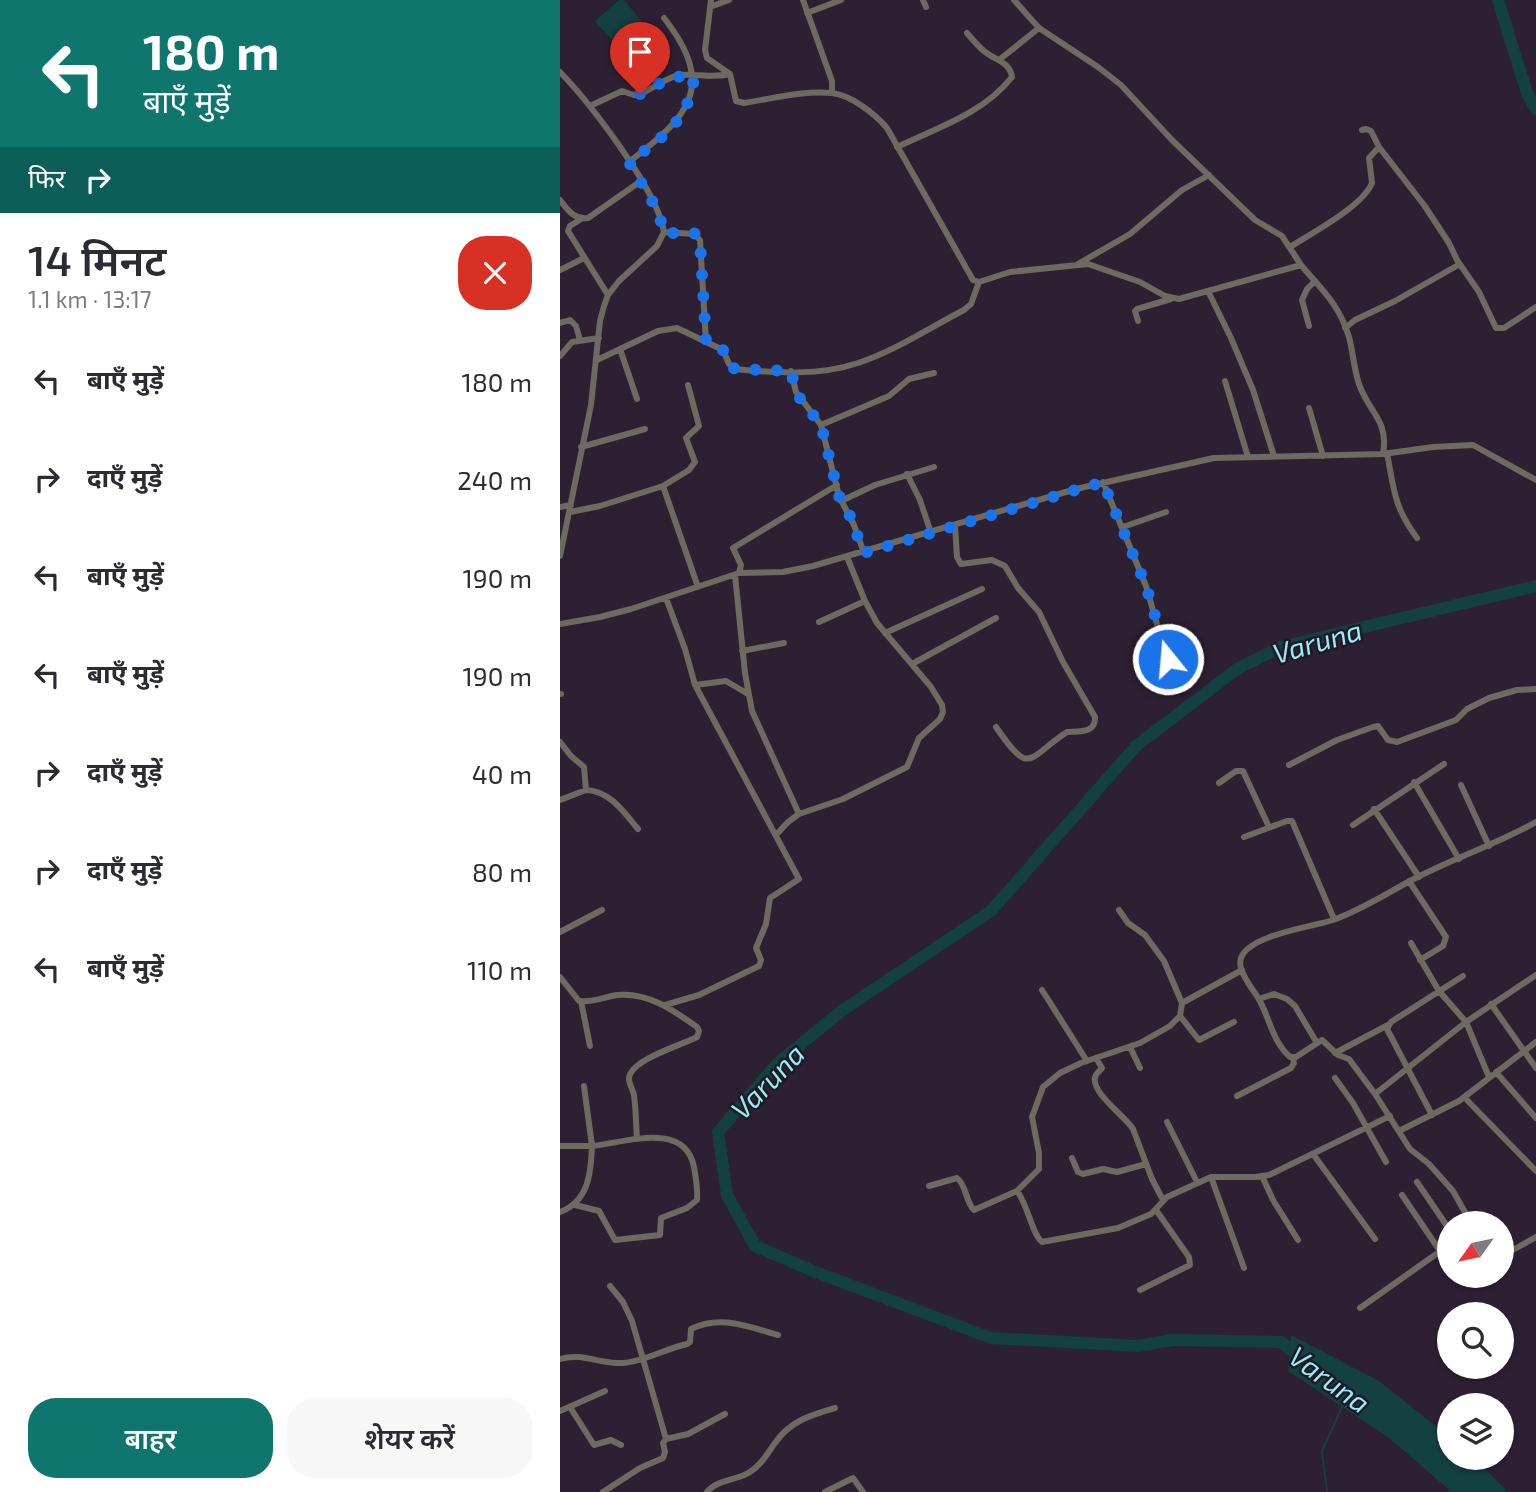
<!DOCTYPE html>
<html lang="hi">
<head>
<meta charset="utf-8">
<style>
	body { margin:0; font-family:"Exo 2","Noto Sans Devanagari",sans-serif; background:#f7f7f7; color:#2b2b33; height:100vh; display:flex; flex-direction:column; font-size:26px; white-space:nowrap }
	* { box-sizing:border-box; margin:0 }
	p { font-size:23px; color:#7c7c81 }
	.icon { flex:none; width:38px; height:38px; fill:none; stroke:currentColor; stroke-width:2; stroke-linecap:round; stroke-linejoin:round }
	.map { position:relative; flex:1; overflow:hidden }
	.side { display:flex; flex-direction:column; background:#fff; width:560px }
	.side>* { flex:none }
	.hud { background:#0f766e; color:#fff; overflow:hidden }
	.needle { width:46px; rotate:237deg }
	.fabs { position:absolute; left:877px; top:1211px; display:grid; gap:14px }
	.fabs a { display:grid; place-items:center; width:77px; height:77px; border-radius:50%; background:#fff; box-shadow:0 2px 5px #0004; font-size:35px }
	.pin { position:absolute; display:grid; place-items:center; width:60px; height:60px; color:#fff; margin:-72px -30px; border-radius:50% 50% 50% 0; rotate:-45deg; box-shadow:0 0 7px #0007 }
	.pin .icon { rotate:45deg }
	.me { position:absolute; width:77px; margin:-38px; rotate:343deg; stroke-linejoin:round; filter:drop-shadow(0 0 5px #0008) }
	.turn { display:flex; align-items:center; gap:24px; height:147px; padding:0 28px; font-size:32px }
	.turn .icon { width:91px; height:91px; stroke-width:2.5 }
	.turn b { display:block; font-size:49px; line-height:60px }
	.then { display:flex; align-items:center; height:66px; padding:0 28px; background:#0003; gap:14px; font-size:26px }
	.round { display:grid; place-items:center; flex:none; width:74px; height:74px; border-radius:28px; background:#f7f7f7 }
	.overview { display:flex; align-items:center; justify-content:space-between; height:119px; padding:0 28px }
	h1 { font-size:42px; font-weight:600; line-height:52px }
	.button { display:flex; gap:14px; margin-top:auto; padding:14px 28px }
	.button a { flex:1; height:80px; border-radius:28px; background:#0f766e; color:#fff; font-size:28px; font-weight:600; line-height:80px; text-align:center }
	.button a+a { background:#f7f7f7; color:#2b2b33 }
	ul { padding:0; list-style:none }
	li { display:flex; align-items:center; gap:21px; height:98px; padding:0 28px }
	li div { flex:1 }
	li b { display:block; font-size:26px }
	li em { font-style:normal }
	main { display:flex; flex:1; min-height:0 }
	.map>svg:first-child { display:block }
	.water { fill:#134041 }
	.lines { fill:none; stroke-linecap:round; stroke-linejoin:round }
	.stream { stroke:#134041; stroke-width:2 }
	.river { stroke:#134041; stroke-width:12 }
	.street { stroke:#6e6a5f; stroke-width:6 }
	.route { stroke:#1a73e8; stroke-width:12; stroke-dasharray:0 21.6 }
	.labels { text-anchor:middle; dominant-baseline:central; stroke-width:5; stroke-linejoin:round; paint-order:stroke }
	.water-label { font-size:28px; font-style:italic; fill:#91f0f0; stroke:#241729 }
</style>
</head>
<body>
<main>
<section class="side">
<div class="hud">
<div class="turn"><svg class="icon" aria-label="left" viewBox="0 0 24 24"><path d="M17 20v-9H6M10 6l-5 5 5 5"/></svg><div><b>180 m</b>बाएँ मुड़ें</div></div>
<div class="then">फिर<svg class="icon" aria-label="right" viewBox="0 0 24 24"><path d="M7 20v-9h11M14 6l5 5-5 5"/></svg></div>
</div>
<div class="overview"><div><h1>14 मिनट</h1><p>1.1 km · 13:17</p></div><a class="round" style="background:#d93025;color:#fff"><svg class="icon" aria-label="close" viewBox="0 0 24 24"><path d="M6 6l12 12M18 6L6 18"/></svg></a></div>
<ul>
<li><svg class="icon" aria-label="left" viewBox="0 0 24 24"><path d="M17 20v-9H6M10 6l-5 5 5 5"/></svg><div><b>बाएँ मुड़ें</b></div><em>180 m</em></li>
<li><svg class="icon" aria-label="right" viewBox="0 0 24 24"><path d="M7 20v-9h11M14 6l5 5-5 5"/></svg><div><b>दाएँ मुड़ें</b></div><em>240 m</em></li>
<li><svg class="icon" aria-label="left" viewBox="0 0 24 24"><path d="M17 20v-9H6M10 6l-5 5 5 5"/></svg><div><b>बाएँ मुड़ें</b></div><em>190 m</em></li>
<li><svg class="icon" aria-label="left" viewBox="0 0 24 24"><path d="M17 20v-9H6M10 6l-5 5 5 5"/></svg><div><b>बाएँ मुड़ें</b></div><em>190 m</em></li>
<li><svg class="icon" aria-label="right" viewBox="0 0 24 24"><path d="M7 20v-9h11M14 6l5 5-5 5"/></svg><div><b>दाएँ मुड़ें</b></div><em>40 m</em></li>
<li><svg class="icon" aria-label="right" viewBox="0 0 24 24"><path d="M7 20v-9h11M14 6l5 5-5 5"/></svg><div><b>दाएँ मुड़ें</b></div><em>80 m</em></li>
<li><svg class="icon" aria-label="left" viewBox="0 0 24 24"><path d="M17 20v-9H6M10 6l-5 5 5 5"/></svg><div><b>बाएँ मुड़ें</b></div><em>110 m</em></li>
</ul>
<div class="button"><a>बाहर</a><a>शेयर करें</a></div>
</section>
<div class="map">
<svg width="976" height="1492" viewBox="0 0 976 1492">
	<rect width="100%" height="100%" fill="#2e2033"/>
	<path class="water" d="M59,0H64L84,24L58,47L35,21Z
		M731,1335L819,1381L889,1437V1458H914L948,1492H892L828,1437L728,1371Z"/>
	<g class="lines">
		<path class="stream" d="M767,1492L762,1451L782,1407"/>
		<path class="river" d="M938,0L967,93L976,109
			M743,1360L721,1342L613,1340L578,1346L431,1338L258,1273L195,1246L167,1195L158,1132L217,1064L280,1012L431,911L576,746L677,669L721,647L976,586"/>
		<path class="street" d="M151,0L145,50L147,58L170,74L176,101L184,103C211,99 244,90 272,93C291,95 315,114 327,128L413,280L419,282L450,272L528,264L580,282L605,296L619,299L741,265C762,290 779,304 789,337C793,352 794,369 799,384C809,413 829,420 823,454
			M243,0L272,81V93
			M363,0L366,7
			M454,0L479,28L538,67L561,85L612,140L695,220L722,236L741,265
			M150,7L169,0
			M247,13L281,0
			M439,60L479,28
			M0,72C30,103 98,191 104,232L97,246L59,281L48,295L44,306L40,321L31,405L0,556
			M30,106L62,91L74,95L80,94C93,89 106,77 120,75C138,73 150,79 170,74
			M802,130L806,129L811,131L819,147L864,205L889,243L897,260L919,292L936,328H944L976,307
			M337,147C377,128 424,113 452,77C450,63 438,61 428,54C420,49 413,40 407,33
			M69,162C128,117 158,87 104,18
			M0,200C8,210 14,220 28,218L81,181
			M21,219L10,226L8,231L48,295
			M104,232L134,234L140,240L146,342
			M730,247C752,233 803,206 812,183L809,158L819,147
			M518,264L570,234L622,190L649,175
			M0,270L24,258
			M648,291L671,338L693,390L714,456
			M578,321L575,311L577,309L611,299
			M0,323L10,320L16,326L20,340
			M749,326L742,300L747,289L755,281
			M785,328L795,320L835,301L900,264
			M60,349L77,399
			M0,356L12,342L39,338
			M37,360L98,331L117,328L163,350L169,364L175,369C215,373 260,376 298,363C335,351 369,328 404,310L411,304L419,282
			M231,371L236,392L261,425L279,496L294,525L304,553
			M665,381L688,457
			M128,385L139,426L126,438L135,462L129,470L103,486L138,587
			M749,408L763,456
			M261,425L329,396L349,379L374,373
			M21,447L85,429
			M827,453C834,490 834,507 857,538
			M347,474L360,500L371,533
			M543,482L586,586L606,655L612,659L624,653
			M281,501L315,485L374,467
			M0,507L11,505
			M10,512L40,506L103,486
			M395,526L397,557L401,564L432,560L445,566L458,588L479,612L503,662L535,717C536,734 518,731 507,732C467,758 471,778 436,727
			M563,527L606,512
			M179,573L181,565L173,548L277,485
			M175,575L185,673L192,711L239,814
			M259,622L305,601
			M0,624L40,617L71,609L179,573L223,572L253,566L516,489L654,458L823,454L873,447L913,445L976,480
			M325,633L422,589
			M182,651L224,643
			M352,664L436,618
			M135,685L166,681L188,694
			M0,694H1
			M0,742L11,756L24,767L26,790C50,791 64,812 78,829
			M729,765L777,740L813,727L818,726L828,740L837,742L896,720L907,709L929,698L957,690L976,689
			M854,782L899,859
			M659,783L676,771H683L709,827
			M901,785L929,846
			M0,800L26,790
			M814,809L859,877
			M793,825L884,764
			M216,835L228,822L239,814L283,799L347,767L359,738L380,719L383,712L382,705L371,687L317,623L305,601L287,557
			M684,837L727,821H732L774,919
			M849,881L886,937L883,946L860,960
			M0,932L42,910
			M851,943L879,991L906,1022L929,1077
			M0,977L19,1001C33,1003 44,997 57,995C88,992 113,1010 137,1027L139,1031L137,1037C122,1045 69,1060 69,1079C69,1084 73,1090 74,1095C76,1110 76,1125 77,1139
			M482,990L527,1061
			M699,999L714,994L727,999L735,1006L757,1043
			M21,1001L30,1046
			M622,1003L682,970
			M931,1004L976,1068
			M105,1005L139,995L199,966L201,960L196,948L206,924L210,898L239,879L135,685L125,649L106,598
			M620,1016L639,1040L674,1022
			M570,1047L580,1068
			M775,1053L828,1025
			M536,1058L542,1068C540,1071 536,1073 535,1077C531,1093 566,1117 573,1129L592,1179L603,1200
			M936,1072L976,1118
			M775,1078L793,1103L826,1162
			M815,1094L906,1022L976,975
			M677,1096L731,1068L734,1063L733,1058
			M904,1097L976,1171
			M872,1115L827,1029L831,1022L903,976
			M607,1122L637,1182
			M839,1131L899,1101L976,1042
			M0,1146H32L24,1086
			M753,1154L815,1239
			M512,1158L518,1172L523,1174L543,1169L557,1172L586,1164
			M702,1176L713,1200L738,1240
			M651,1177L684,1268
			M857,1182L889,1229
			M369,1186L397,1178C407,1186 405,1201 414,1210L457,1191L479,1169V1153L472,1117L483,1087L500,1073L521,1063L580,1043L610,1026L620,1016L622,1003L604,961L585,935L568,923L559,910
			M457,1191C468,1205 472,1234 482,1242L558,1228L591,1214L607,1197L651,1177H695L709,1175L830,1116
			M842,1195L880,1251
			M0,1212C29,1201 31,1173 32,1146C64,1143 125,1120 134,1167C136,1178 138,1189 137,1200L127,1208L101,1218L100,1235L55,1240L39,1211L15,1205
			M911,1223L893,1191L869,1164L850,1149L815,1094L789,1059L778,1055L762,1040L736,1057H730C713,1042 710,1020 700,1001C694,990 684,980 681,968C680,966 680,961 681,958C689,935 752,927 773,920C801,910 824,895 850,881C891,859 935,845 976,822
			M942,1256L976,1237
			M50,1286L63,1302L72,1321L106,1439
			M580,1290L630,1265L629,1257L596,1210
			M800,1308L889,1245
			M0,1359C20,1353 36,1362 56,1363C80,1364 104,1349 127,1344L130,1342L131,1329C160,1314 189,1327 218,1335
			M10,1407L34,1445L51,1440L61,1445
			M0,1411L45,1391
			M43,1492L80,1468L103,1458L105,1452L103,1443L106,1439L128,1434L165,1414
			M147,1492C158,1479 176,1481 190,1472C202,1464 207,1454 215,1443C230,1421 251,1415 275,1408
			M265,1492L293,1478L303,1492"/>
	</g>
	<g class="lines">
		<path class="route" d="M80,94L112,77L134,76C130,120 102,138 69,162L98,211L104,233H134L140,240L146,342L163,350L169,364L175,369L231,371L236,393L261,425L279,496L290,516L304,553L543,482L586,586L608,659"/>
	</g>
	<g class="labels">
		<g class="water-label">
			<text transform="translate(757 641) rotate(-16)">Varuna</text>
			<text transform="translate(207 1081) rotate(-46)">Varuna</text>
			<text transform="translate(770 1379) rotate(36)">Varuna</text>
		</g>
	</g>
</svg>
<div class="fabs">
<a><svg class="needle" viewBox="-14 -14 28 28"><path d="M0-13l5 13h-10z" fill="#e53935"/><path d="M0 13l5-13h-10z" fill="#7c7c81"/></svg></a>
<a><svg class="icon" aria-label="search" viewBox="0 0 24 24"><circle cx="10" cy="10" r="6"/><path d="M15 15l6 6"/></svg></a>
<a><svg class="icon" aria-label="layers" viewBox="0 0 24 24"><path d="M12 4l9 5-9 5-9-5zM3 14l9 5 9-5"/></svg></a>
</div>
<div class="pin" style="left:80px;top:94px;background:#d93025"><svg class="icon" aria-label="arrive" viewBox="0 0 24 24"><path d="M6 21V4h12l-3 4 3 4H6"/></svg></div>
<svg class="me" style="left:608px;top:659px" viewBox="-20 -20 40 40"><circle r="17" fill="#1a73e8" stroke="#fff" stroke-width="3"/><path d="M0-11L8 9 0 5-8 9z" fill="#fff"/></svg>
</div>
</main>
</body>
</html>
